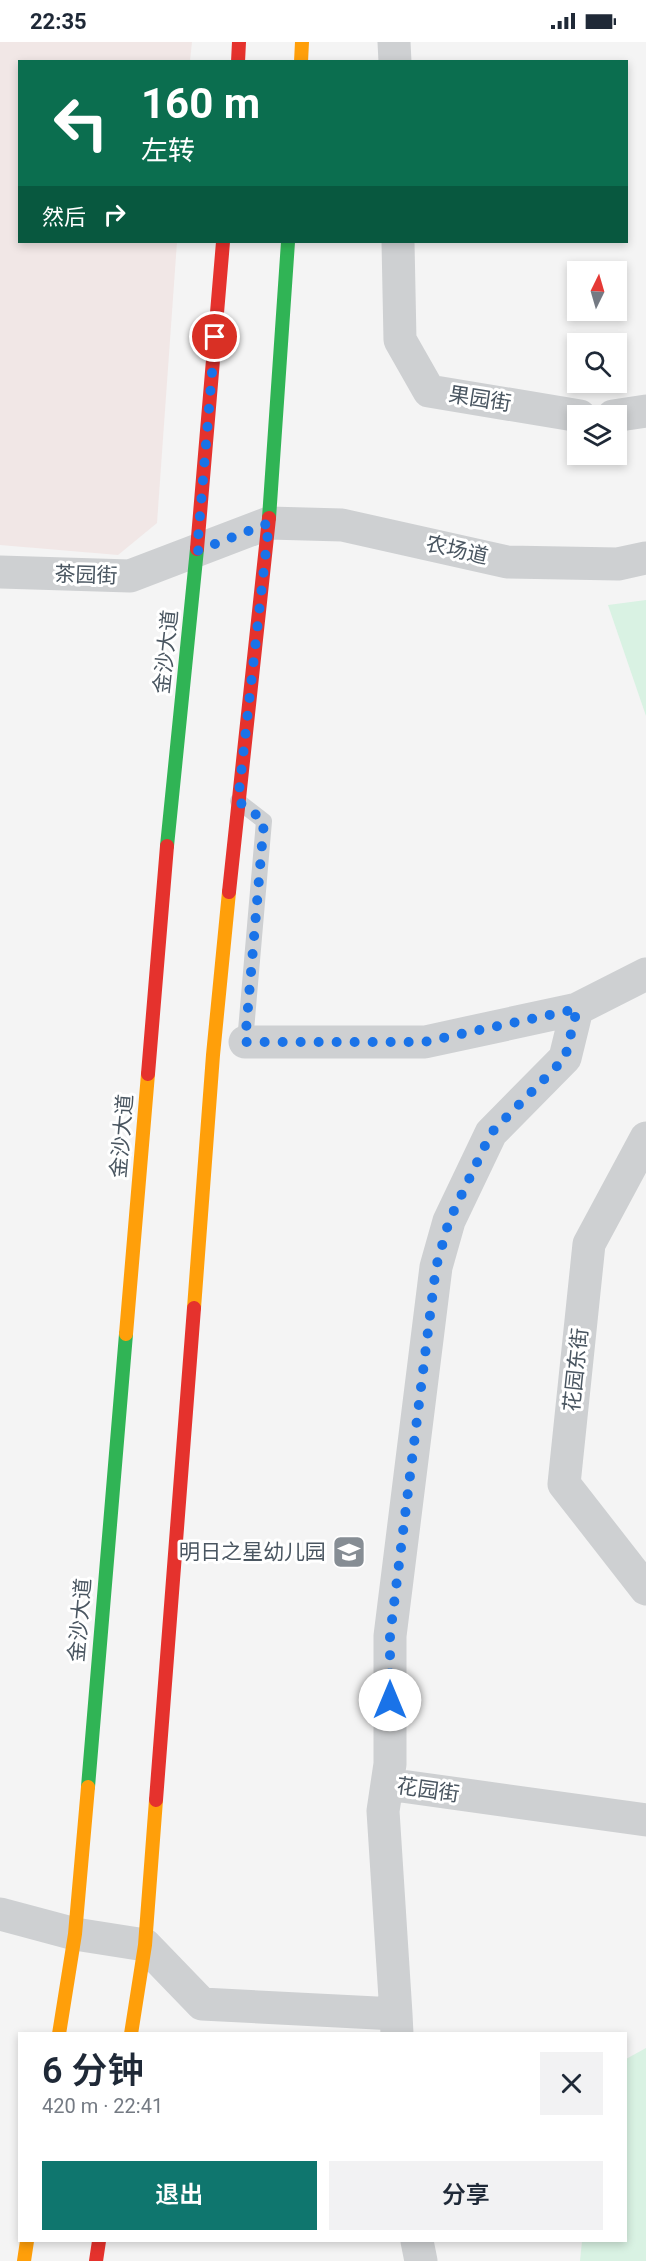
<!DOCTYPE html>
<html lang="zh">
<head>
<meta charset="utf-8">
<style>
	body { margin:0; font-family:Roboto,"Noto Sans SC",sans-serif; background:#f2f2f3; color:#1f2937; height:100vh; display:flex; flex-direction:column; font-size:22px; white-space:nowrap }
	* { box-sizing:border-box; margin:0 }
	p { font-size:20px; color:#747a83 }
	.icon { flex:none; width:33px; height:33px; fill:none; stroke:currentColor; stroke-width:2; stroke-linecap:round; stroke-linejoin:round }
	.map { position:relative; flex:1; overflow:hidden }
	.drawer { position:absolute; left:18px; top:1990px; width:609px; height:210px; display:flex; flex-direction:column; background:#fff; border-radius:0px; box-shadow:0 3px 9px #0003 }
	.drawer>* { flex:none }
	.hud { position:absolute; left:18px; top:18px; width:610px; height:183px; border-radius:0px; box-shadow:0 3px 9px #0003; background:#0b6e4f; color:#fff; overflow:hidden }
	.needle { width:39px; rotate:5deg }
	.tools { position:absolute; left:567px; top:219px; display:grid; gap:12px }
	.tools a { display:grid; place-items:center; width:60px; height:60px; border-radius:0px; background:#fff; box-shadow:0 3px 9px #0003; font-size:30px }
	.pin { position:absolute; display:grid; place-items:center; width:51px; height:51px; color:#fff; margin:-26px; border:3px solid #fff; border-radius:50%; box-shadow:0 2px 6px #0007 }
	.me { position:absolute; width:66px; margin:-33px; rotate:0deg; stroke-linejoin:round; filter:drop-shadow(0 0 4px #0008) }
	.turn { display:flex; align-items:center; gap:21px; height:126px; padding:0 24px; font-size:27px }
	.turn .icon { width:78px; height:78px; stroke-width:2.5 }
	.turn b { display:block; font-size:42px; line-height:51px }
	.then { display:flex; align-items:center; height:57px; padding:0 24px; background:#0003; gap:12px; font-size:22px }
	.round { display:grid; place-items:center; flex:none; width:63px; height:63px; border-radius:0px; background:#f2f2f3 }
	.overview { display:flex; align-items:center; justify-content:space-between; height:102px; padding:0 24px }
	h1 { font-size:36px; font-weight:600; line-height:45px }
	.primary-button { display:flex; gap:12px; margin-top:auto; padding:12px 24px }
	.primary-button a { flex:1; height:69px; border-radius:0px; background:#0f766e; color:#fff; font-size:24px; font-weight:600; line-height:69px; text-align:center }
	.primary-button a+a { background:#f2f2f3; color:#1f2937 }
	.status { display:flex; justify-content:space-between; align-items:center; height:42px; padding:0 30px; background:#fff; direction:ltr }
	.status svg { height:16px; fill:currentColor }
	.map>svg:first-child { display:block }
	.medical { fill:#f1e7e6 }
	.green { fill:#d9f2e3 }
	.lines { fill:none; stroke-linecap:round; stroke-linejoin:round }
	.lane { stroke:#ced0d2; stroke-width:16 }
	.street { stroke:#ced0d2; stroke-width:33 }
	.fast { stroke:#30b455; stroke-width:14 }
	.slow { stroke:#ff9f0a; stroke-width:14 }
	.jam { stroke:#e5322d; stroke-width:14 }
	.route { stroke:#1a73e8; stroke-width:10; stroke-dasharray:0 18 }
	.labels { text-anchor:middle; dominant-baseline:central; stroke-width:6; stroke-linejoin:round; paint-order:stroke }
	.street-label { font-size:21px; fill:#4a5661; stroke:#fff }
	.poi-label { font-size:21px; fill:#4a5661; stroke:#fff; text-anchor:end }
</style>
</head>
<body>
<div class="status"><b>22:35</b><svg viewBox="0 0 49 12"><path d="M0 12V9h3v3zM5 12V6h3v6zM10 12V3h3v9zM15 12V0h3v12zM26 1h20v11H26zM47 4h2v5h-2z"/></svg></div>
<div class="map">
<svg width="646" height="2219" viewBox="0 0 646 2219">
	<rect width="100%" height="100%" fill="#f4f4f4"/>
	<path class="medical" d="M0,0H192L190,19L20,20V200H177L157,481L118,513L0,503Z"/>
	<path class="green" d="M646,558V674L608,563Z
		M646,2006V2219H580L582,2199H626V2017Z"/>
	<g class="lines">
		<path class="lane" d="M238,759L264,779L245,1000"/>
		<path class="street" d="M394,0L395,20
			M398,200L400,298L429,349L580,374
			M613,374L646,369
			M0,530L130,534L269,481L342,483L507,520L618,522L646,516
			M646,932L577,967L565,1016L491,1091L449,1179L436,1225L390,1594V1722L387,1742L646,1778
			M245,1000H425L577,967
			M646,1096L589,1202L564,1442L646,1547
			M387,1742L383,1769L396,1972
			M0,1872L75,1892L145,1903L202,1962L396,1972L397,1992
			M417,2199L421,2219"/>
		<path class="fast" d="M269,476L288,200
			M167,804L197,507
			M88,1745L126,1292"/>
		<path class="slow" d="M301,20L302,0
			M194,1266L213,1013L229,850
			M126,1292L148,1032
			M59,1992L75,1892L88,1745
			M131,1992L145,1903L156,1758
			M24,2219L27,2199"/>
		<path class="jam" d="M238,20L239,0
			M197,507L223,200
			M229,850L269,476
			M148,1032L167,804
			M156,1758L194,1266
			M96,2219L99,2199"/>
	</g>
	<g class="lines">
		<path class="route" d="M215,295L197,509L269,481L238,759L264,779L245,1000H424L577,967L565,1016L491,1091L449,1179L436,1225L390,1594V1658"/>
	</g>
	<defs>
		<g id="school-square" transform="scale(1.725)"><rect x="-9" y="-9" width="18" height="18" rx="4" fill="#868d94" stroke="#fff"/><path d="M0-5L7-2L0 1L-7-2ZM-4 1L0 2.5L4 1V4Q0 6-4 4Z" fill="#fff"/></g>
	</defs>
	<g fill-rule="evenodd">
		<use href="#school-square" x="349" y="1510"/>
	</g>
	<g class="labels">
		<g class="street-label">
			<text transform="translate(480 357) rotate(9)">果园街</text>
			<text transform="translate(457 508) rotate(13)">农场道</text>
			<text transform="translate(86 533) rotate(2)">茶园街</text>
			<text transform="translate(166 610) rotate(-84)">金沙大道</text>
			<text transform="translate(122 1094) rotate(-85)">金沙大道</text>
			<text transform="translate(576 1328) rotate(-84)">花园东街</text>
			<text transform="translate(80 1578) rotate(-85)">金沙大道</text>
			<text transform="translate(428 1748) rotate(8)">花园街</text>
		</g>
		<g class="poi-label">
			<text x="326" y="1510">明日之星幼儿园</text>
		</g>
	</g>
</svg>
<div class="tools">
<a><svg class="needle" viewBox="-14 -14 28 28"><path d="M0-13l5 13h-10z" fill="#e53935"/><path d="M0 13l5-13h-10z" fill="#747a83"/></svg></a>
<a><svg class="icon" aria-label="search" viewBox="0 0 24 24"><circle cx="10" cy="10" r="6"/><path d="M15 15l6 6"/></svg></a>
<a><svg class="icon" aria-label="layers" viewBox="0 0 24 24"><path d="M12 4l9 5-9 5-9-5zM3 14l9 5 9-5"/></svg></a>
</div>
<div class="pin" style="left:215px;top:295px;background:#d93025"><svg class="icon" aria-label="arrive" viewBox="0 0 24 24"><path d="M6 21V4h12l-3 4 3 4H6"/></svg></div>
<svg class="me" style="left:390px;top:1658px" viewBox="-20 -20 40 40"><circle r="19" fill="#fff"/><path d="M0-13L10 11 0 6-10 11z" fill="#1a73e8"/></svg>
<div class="hud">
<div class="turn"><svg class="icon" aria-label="left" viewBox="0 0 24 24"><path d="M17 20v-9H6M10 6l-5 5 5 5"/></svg><div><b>160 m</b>左转</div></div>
<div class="then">然后<svg class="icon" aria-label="right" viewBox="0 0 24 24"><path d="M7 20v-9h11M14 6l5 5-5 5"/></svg></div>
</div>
<section class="drawer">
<div class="overview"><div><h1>6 分钟</h1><p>420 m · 22:41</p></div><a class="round"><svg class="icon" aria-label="close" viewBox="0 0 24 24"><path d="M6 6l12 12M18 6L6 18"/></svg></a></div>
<div class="primary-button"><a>退出</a><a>分享</a></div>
</section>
</div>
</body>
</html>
